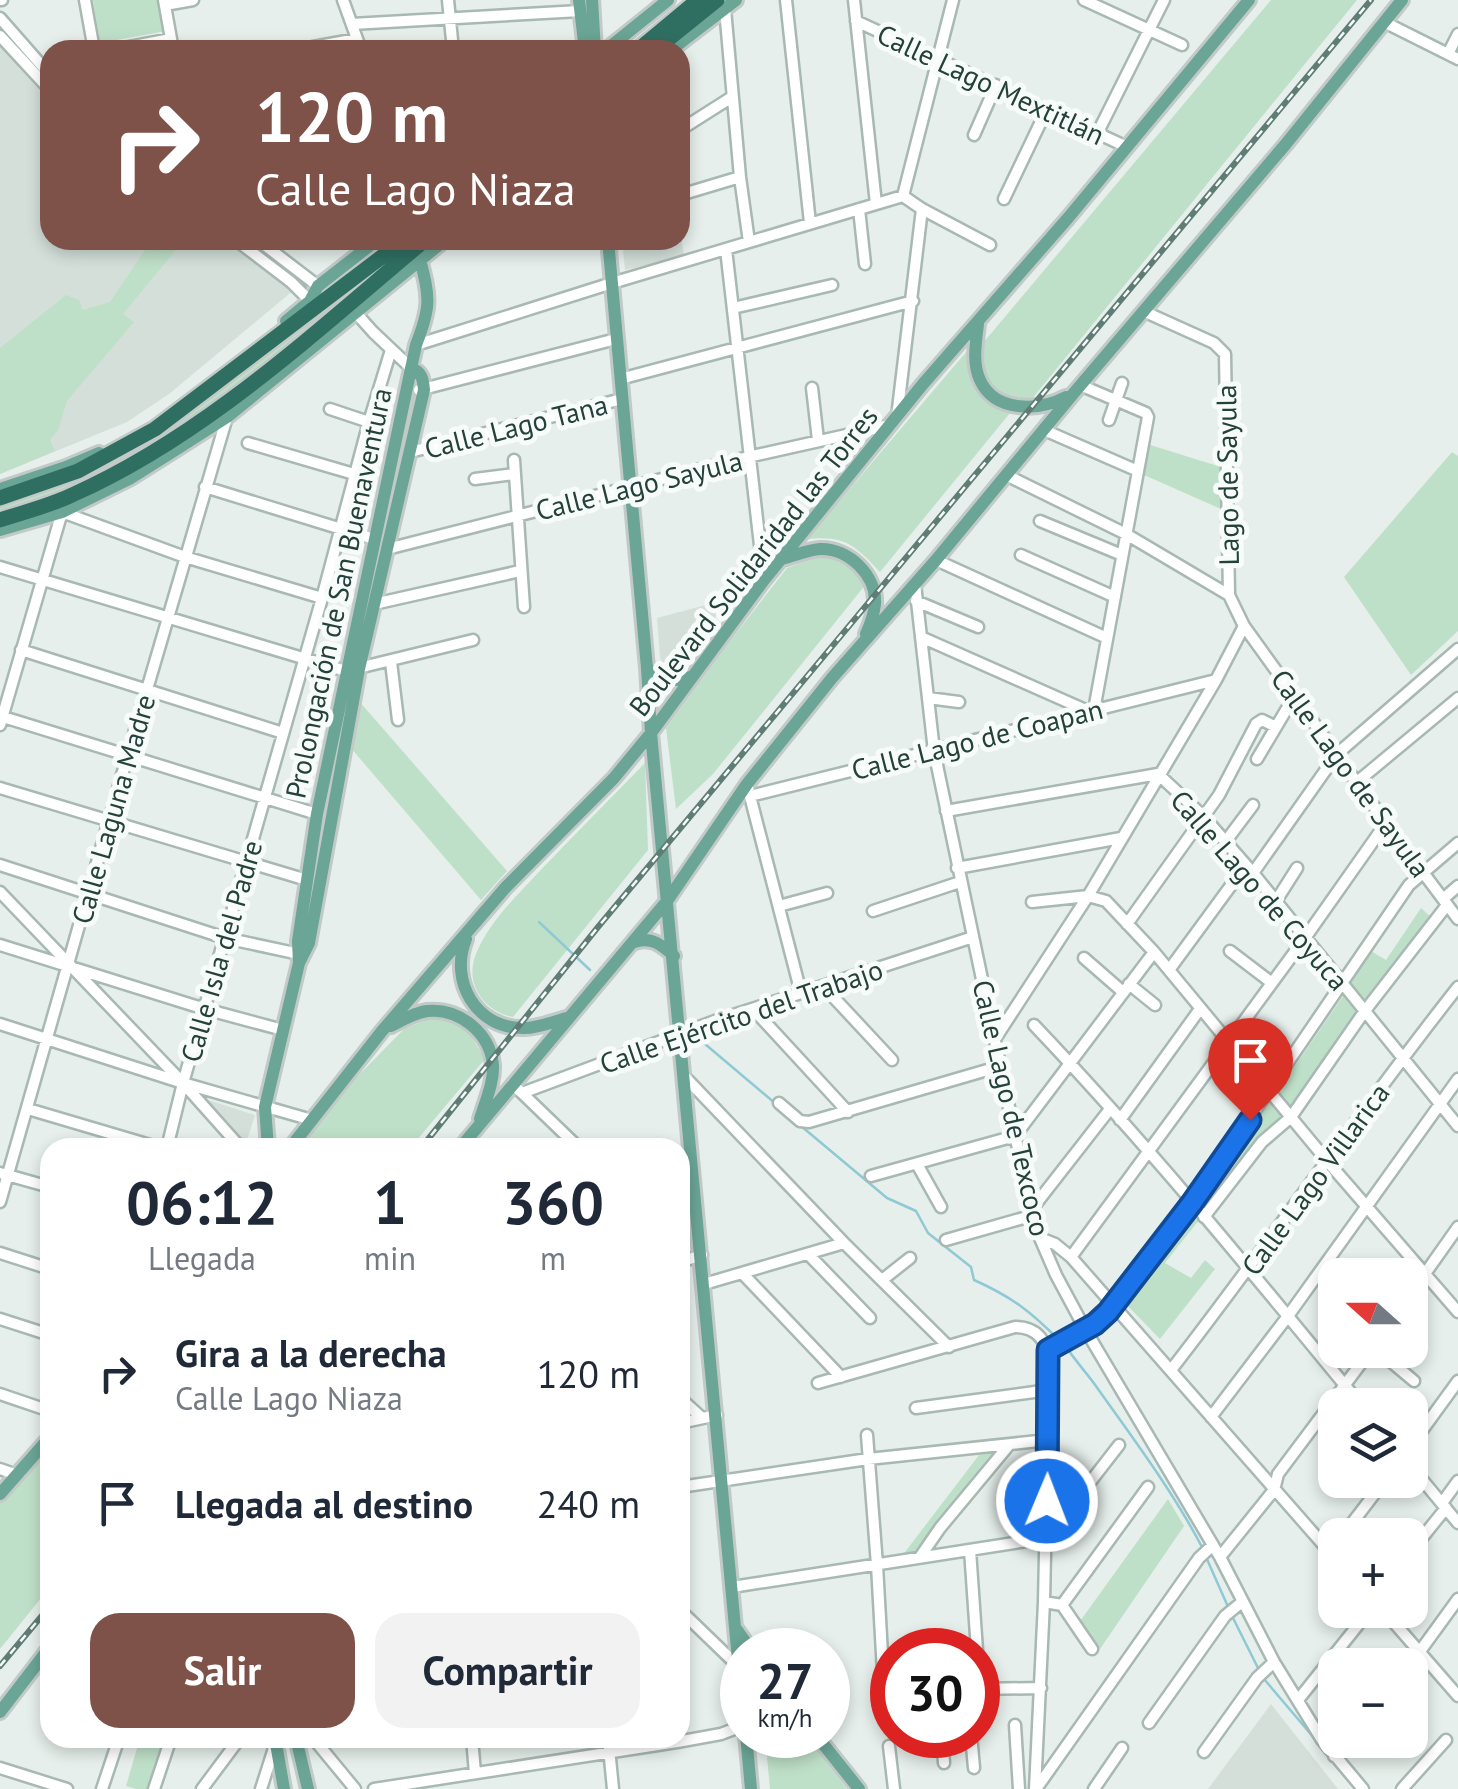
<!DOCTYPE html>
<html lang="es">
<head>
<meta charset="utf-8">
<style>
	body { margin:0; font-family:"PT Sans",sans-serif; background:#f2f2f3; color:#1f2937; height:100vh; display:flex; flex-direction:column; font-size:38px; white-space:nowrap }
	* { box-sizing:border-box; margin:0 }
	p { font-size:32px; color:#747a83 }
	.icon { flex:none; width:55px; height:55px; fill:none; stroke:currentColor; stroke-width:2; stroke-linecap:round; stroke-linejoin:round }
	.map { position:relative; flex:1; overflow:hidden }
	.sheet { position:absolute; left:40px; top:1138px; width:650px; height:610px; display:flex; flex-direction:column; background:#fff; border-radius:30px; box-shadow:0 5px 15px #0003 }
	.sheet>* { flex:none }
	.top-card { position:absolute; left:40px; top:40px; width:650px; height:210px; border-radius:30px; box-shadow:0 5px 15px #0003; background:#7f5249; color:#fff; overflow:hidden }
	.needle { width:65px; rotate:291deg }
	.buttons { position:absolute; left:1318px; top:1258px; display:grid; gap:20px }
	.buttons a { display:grid; place-items:center; width:110px; height:110px; border-radius:20px; background:#fff; box-shadow:0 5px 15px #0003; font-size:50px }
	.speed { position:absolute; left:720px; top:1628px; display:flex; gap:20px; font-size:50px; font-weight:700; text-align:center }
	.speed>* { display:grid; place-content:center; width:130px; height:130px; border-radius:50%; background:#fff; box-shadow:0 5px 15px #0003; line-height:1 }
	.speed small { font-size:25px; font-weight:400 }
	.speed .limit { border:15px solid #d22; background:#fff; color:#111 }
	.pin { position:absolute; display:grid; place-items:center; width:85px; height:85px; color:#fff; margin:-102px -42px; border-radius:50% 50% 50% 0; rotate:-45deg; box-shadow:0 0 10px #0007 }
	.pin .icon { rotate:45deg }
	.me { position:absolute; width:110px; margin:-55px; rotate:1deg; stroke-linejoin:round; filter:drop-shadow(0 0 8px #0008) }
	.turn { display:flex; align-items:center; gap:35px; height:210px; padding:0 50px; font-size:45px }
	.turn .icon { width:130px; height:130px; stroke-width:2.5 }
	.turn b { display:block; font-size:70px; line-height:85px }
	.eta { display:flex; justify-content:space-evenly; align-items:center; height:170px; text-align:center }
	.eta b { font-size:60px; font-weight:700; line-height:70px }
	.primary-button { display:flex; gap:20px; margin-top:auto; padding:20px 50px }
	.primary-button a { flex:1; height:115px; border-radius:30px; background:#7f5249; color:#fff; font-size:40px; font-weight:700; line-height:115px; text-align:center }
	.primary-button a+a { background:#f2f2f3; color:#1f2937 }
	ul { padding:0; list-style:none }
	li { display:flex; align-items:center; gap:30px; height:130px; padding:0 50px }
	li div { flex:1 }
	li b { display:block; font-size:38px }
	li em { font-style:normal }
	.map>svg:first-child { display:block }
	.built { fill:#d4dfda }
	.green { fill:#bfe0c8 }
	.lines { fill:none; stroke-linecap:round; stroke-linejoin:round }
	.stream { stroke:#8ec9d4; stroke-width:2.5 }
	.minor-casing { stroke:#a8b8b2; stroke-width:15 }
	.major-casing { stroke:#c2cac8; stroke-width:18 }
	.highway-casing { stroke:#c2cac8; stroke-width:20 }
	.minor { stroke:#fff; stroke-width:10 }
	.major { stroke:#6aa596; stroke-width:12 }
	.highway { stroke:#2f6f62; stroke-width:15 }
	.rail-casing { stroke:#5f7d75; stroke-width:6 }
	.rail { stroke:#f7fbf9; stroke-width:2.5; stroke-dasharray:8; stroke-linecap:butt }
	.route-casing { stroke:#114b97; stroke-width:25 }
	.route { stroke:#1a73e8; stroke-width:18 }
	.labels { text-anchor:middle; dominant-baseline:central; stroke-width:10; stroke-linejoin:round; paint-order:stroke }
	.street-label { font-size:28px; fill:#24423a; stroke:#f7fbf9 }
</style>
</head>
<body>
<div class="map">
<svg width="1458" height="1789" viewBox="0 0 1458 1789">
	<rect width="100%" height="100%" fill="#e6efeb"/>
	<path class="built" d="M0,45L50,94V240H232L295,289L169,394L127,422L0,474Z
		M680,231L684,256L625,270L622,240H680Z
		M732,598L716,616L683,669L675,670L664,665L660,658L657,618Z
		M205,1099L255,1115L245,1147Z
		M1271,1704L1338,1789H1208Z"/>
	<path class="green" d="M93,0H160L166,31L100,43Z
		M1271,0H1357L1027,405L1012,403L986,385L983,343Z
		M156,240H184L123,314L134,322L67,401L58,430L50,440L55,451L0,474V348L66,295L79,300L83,310L110,302L149,244L162,251L154,243Z
		M321,308L329,313C257,373 178,438 95,480C66,495 31,503 0,514V504L35,495L125,454L210,394Z
		M967,351L974,383L1010,413L880,572C855,545 845,535 807,539Z
		M1147,444L1221,467V509L1144,475Z
		M1452,452L1458,456V631L1411,675L1344,577Z
		M826,553L851,562L866,584L713,774L676,809L666,728L727,645L787,568Z
		M359,701L507,871L481,900L350,747Z
		M645,763L648,850L513,1017C483,1011 464,983 476,954C489,922 514,899 537,874C572,837 609,800 645,763Z
		M1421,908L1432,918L1368,1007L1348,981L1369,950L1386,960Z
		M1345,993L1359,1012L1291,1107L1278,1091Z
		M448,1019L465,1026L485,1059L411,1147L300,1148L352,1082L404,1029L426,1020Z
		M1272,1100L1284,1113L1165,1263L1191,1278L1205,1260L1215,1269L1160,1339L1122,1300Z
		M50,1445V1587L0,1649V1502Z
		M997,1452L917,1553L902,1556L979,1455Z
		M1168,1499L1184,1526L1100,1649L1078,1624Z
		M765,1735H806L847,1789H770Z
		M140,1738H168L153,1789H136L126,1786Z"/>
	<g class="lines">
		<path class="stream" d="M539,922L590,970
			M705,1044L776,1104
			M801,1126L887,1198L916,1211L928,1233L971,1267L974,1280C1012,1297 1030,1311 1059,1340
			M1065,1345C1075,1361 1088,1374 1098,1389C1135,1441 1174,1493 1203,1549
			M1206,1557L1229,1609
			M1232,1616L1260,1672
			M1264,1679L1320,1745"/>
		<g class="minor-casing">
			<path id="minor" d="M0,0H2
				M85,0L94,50
				M164,0L173,50
				M343,0L361,50
				M448,0L453,50
				M786,0L810,223
				M854,0L876,204
				M1084,0L1182,45
				M165,5L193,0
				M725,9L740,177L749,242
				M0,18L50,75
				M856,21L1127,147
				M1384,22L1458,59
				M352,24L580,11
				M0,36L50,90
				M112,50L171,39
				M297,50L357,39
				M1448,54L1458,34
				M680,130L732,97
				M1098,132L1164,0
				M974,135L996,85
				M680,195L740,177
				M903,196L953,0
				M1004,199L1047,109
				M859,209L865,264
				M236,240L291,282L310,301
				M258,240L318,286
				M726,249L764,580
				M733,308L832,285
				M1143,311L1214,343L1225,354L1229,595L1244,626L1386,823L1458,919
				M356,313L373,332L411,368
				M416,345L612,283L903,196L922,209L990,245
				M620,379L913,301
				M1080,385L1146,413L1148,417L1094,710
				M812,388L818,440
				M419,390L616,339
				M330,409L369,422
				M897,417L922,209
				M1109,420L1122,383
				M1044,430L1138,471
				M248,443L354,474
				M410,452L622,399
				M514,460L524,607
				M1006,475L1126,534L1229,595
				M475,479L514,474
				M205,487L374,539
				M1040,521L1122,555
				M387,549L748,457L891,425
				M1021,555L1115,597
				M936,560L1107,638
				M0,567L346,671L473,640
				M915,584L934,751L1015,1136L1040,1238L1056,1275L1085,1329L1220,1557L1274,1662L1322,1740L1363,1789
				M916,601L978,627
				M374,604L520,571
				M921,637L1088,711
				M21,650L283,733
				M391,662L398,720
				M928,698L959,702
				M0,716L317,814
				M0,725L62,512L185,557L322,598
				M1257,759L1295,695
				M1357,782L1458,698
				M747,784L750,796L1216,680
				M0,788L307,880
				M750,796L801,993
				M946,811L1158,774L1204,817L1253,873L1458,1126
				M1226,841L1253,805
				M0,865L225,938L304,955
				M957,868L1121,838
				M1253,873L1337,754L1458,649
				M0,892L183,1083L241,1148
				M1443,899L1458,886
				M1276,901L1297,868
				M1032,902L1088,896L1106,901L1154,952L1328,1162L1458,1312
				M779,906L827,893
				M873,911L960,882
				M1127,924L1219,795L1256,724L1262,720L1276,727
				M0,945L205,1009L283,1030
				M1230,951L1272,983
				M1084,958L1123,992
				M1169,970L1246,865
				M1129,984L1155,1005
				M823,986L892,1060
				M754,1010L848,1112
				M0,1024L183,1083L312,1120
				M1034,1025C1149,1146 1255,1276 1361,1405
				M995,1039L1088,896L1216,680L1244,626
				M685,1077L844,1243L949,1347
				M512,1084L522,1093L715,1021L973,937
				M522,1093L579,1148
				M779,1103L800,1121L809,1122L1001,1066
				M28,1109L160,1148
				M1120,1120L1200,1009
				M167,1148L183,1083L322,598L369,422L391,350
				M917,1164L941,1207
				M0,1173L50,1187
				M871,1176L1015,1136L1154,952
				M0,1202L128,754L227,417
				M1032,1209L1110,1109
				M1204,1217L1262,1142L1291,1117L1364,1012L1447,905
				M1040,1238L1055,1244L1071,1257L1335,1558
				M946,1240L1034,1215
				M0,1253L50,1269
				M809,1255L870,1318
				M1071,1257L1305,938L1386,823
				M680,1262L702,1255
				M743,1274L841,1377
				M882,1280L910,1258
				M704,1284L844,1243
				M1410,1295L1458,1227
				M0,1319L50,1335
				M1048,1350L1095,1324L1114,1305L1192,1203L1409,885L1458,843
				M1377,1350L1414,1381
				M1171,1370C1269,1244 1359,1112 1458,987
				M818,1383L1015,1327C1038,1327 1048,1342 1049,1364L1044,1602L1035,1789
				M0,1394L50,1411
				M680,1398L702,1418
				M916,1408L1049,1390
				M1211,1417L1288,1316L1458,1079
				M680,1423L717,1415
				M867,1435L877,1565L884,1690L892,1693
				M1410,1447L1458,1381
				M1410,1465L1458,1523
				M0,1469L17,1475
				M680,1487L868,1459L1048,1440
				M1442,1503L1458,1481
				M1047,1531L1063,1517L1119,1445
				M1343,1535L1385,1480
				M1413,1549L1446,1508
				M970,1550L977,1650
				M920,1557L940,1528L1009,1445
				M1220,1557L1274,1490L1278,1474L1371,1350
				M732,1587L1046,1538
				M1044,1602L1062,1605L1148,1487
				M1062,1605L1092,1649
				M680,1610L738,1666
				M1383,1610L1458,1696
				M978,1654L980,1689
				M1410,1665L1458,1599
				M978,1689L1041,1688
				M1298,1700L1370,1610
				M1149,1723L1225,1616L1242,1602
				M1015,1725L1019,1789
				M942,1735L944,1763
				M971,1735L974,1768
				M313,1738L355,1789
				M472,1738L475,1773
				M608,1738L613,1789
				M889,1746L894,1789
				M1204,1752L1257,1678L1274,1662
				M1334,1756L1348,1740
				M0,1768L67,1789
				M102,1789L119,1738
				M154,1789L171,1738
				M202,1789L240,1738
				M261,1789L275,1745
				M374,1789L677,1742L721,1734L742,1726
				M1036,1789L1199,1558L1213,1545
				M1094,1789L1122,1748
				M1402,1789L1446,1740"/>
		</g>
		<g class="major-casing">
			<path id="major" d="M579,0L585,50
				M592,0L595,50
				M606,50L668,0
				M671,50L736,0
				M608,240L647,668L651,733L742,1702
				M286,321L310,301L318,286L377,240
				M978,324C976,342 972,363 980,380C995,413 1039,411 1066,397
				M0,489L66,467L99,453
				M0,530L62,512L131,478L177,449L227,417L445,240
				M782,559C794,556 807,550 820,549C849,548 877,576 875,604C874,614 870,625 866,634
				M647,668C661,681 676,683 693,676
				M466,939C449,981 476,1029 524,1028C539,1028 555,1021 570,1017
				M635,942C651,936 662,945 674,956
				M299,963L298,941L317,814L416,345C430,309 431,298 420,260
				M391,1026C402,1020 414,1013 427,1011C460,1008 490,1033 493,1065C494,1083 485,1102 480,1119
				M268,1148L265,1107L299,963L309,943L359,669L424,390C423,379 422,372 411,368
				M290,1148L382,1031L506,887L614,778L651,733L764,580L923,384L1068,218L1249,0
				M460,1148L667,901L747,784L832,678L936,560L1073,394L1285,145L1402,0
				M0,1494L50,1437
				M737,1630L751,1650
				M0,1712L50,1647
				M746,1735L751,1789
				M816,1735L859,1789
				M275,1738L284,1789
				M296,1738L308,1789"/>
		</g>
		<g class="highway-casing">
			<path id="highway" d="M638,50L698,0
				M655,50L717,0
				M0,498L78,471L155,429L404,240
				M0,520C24,512 49,506 72,495C205,436 315,332 425,240"/>
		</g>
		<use href="#minor" class="minor"/>
		<use href="#major" class="major"/>
		<use href="#highway" class="highway"/>
		<g class="rail-casing">
			<path id="rail" d="M421,1148L598,927L1371,0
				M0,1666L50,1606"/>
		</g>
		<use href="#rail" class="rail"/>
	</g>
	<g class="lines">
		<g class="route-casing">
			<path id="route" d="M1047,1501L1048,1350L1095,1324L1108,1312L1192,1203L1250,1120"/>
		</g>
		<use href="#route" class="route"/>
	</g>
	<g class="labels">
		<g class="street-label">
			<text transform="translate(991 84) rotate(25)">Calle Lago Mextitlán</text>
			<text transform="translate(516 426) rotate(-14)">Calle Lago Tana</text>
			<text transform="translate(1227 475) rotate(-91)">Lago de Sayula</text>
			<text transform="translate(639 485) rotate(-14)">Calle Lago Sayula</text>
			<text transform="translate(753 561) rotate(-52)">Boulevard Solidaridad las Torres</text>
			<text transform="translate(338 593) rotate(-78)">Prolongación de San Buenaventura</text>
			<text transform="translate(977 739) rotate(-14)">Calle Lago de Coapan</text>
			<text transform="translate(1351 773) rotate(54)">Calle Lago de Sayula</text>
			<text transform="translate(113 809) rotate(-74)">Calle Laguna Madre</text>
			<text transform="translate(1260 890) rotate(49)">Calle Lago de Coyuca</text>
			<text transform="translate(221 951) rotate(-74)">Calle Isla del Padre</text>
			<text transform="translate(741 1016) rotate(-19)">Calle Ejército del Trabajo</text>
			<text transform="translate(1012 1108) rotate(77)">Calle Lago de Texcoco</text>
			<text transform="translate(1315 1179) rotate(-54)">Calle Lago Villarica</text>
		</g>
	</g>
</svg>
<div class="buttons">
<a><svg class="needle" viewBox="-14 -14 28 28"><path d="M0-13l5 13h-10z" fill="#e53935"/><path d="M0 13l5-13h-10z" fill="#747a83"/></svg></a>
<a><svg class="icon" aria-label="layers" viewBox="0 0 24 24"><path d="M12 4l9 5-9 5-9-5zM3 14l9 5 9-5"/></svg></a>
<a>+</a>
<a>−</a>
</div>
<div class="speed"><div>27<small>km/h</small></div><div class="limit">30</div></div>
<div class="pin" style="left:1250px;top:1120px;background:#d93025"><svg class="icon" aria-label="arrive" viewBox="0 0 24 24"><path d="M6 21V4h12l-3 4 3 4H6"/></svg></div>
<svg class="me" style="left:1047px;top:1501px" viewBox="-20 -20 40 40"><circle r="17" fill="#1a73e8" stroke="#fff" stroke-width="3"/><path d="M0-11L8 9 0 5-8 9z" fill="#fff"/></svg>
<div class="top-card">
<div class="turn"><svg class="icon" aria-label="right" viewBox="0 0 24 24"><path d="M7 20v-9h11M14 6l5 5-5 5"/></svg><div><b>120 m</b>Calle Lago Niaza</div></div>
</div>
<section class="sheet">
<div class="eta">
<div><b>06:12</b><p>Llegada</p></div>
<div><b>1</b><p>min</p></div>
<div><b>360</b><p>m</p></div>
</div>
<ul>
<li><svg class="icon" aria-label="right" viewBox="0 0 24 24"><path d="M7 20v-9h11M14 6l5 5-5 5"/></svg><div><b>Gira a la derecha</b><p>Calle Lago Niaza</p></div><em>120 m</em></li>
<li><svg class="icon" aria-label="arrive" viewBox="0 0 24 24"><path d="M6 21V4h12l-3 4 3 4H6"/></svg><div><b>Llegada al destino</b></div><em>240 m</em></li>
</ul>
<div class="primary-button"><a>Salir</a><a>Compartir</a></div>
</section>
</div>
</body>
</html>
